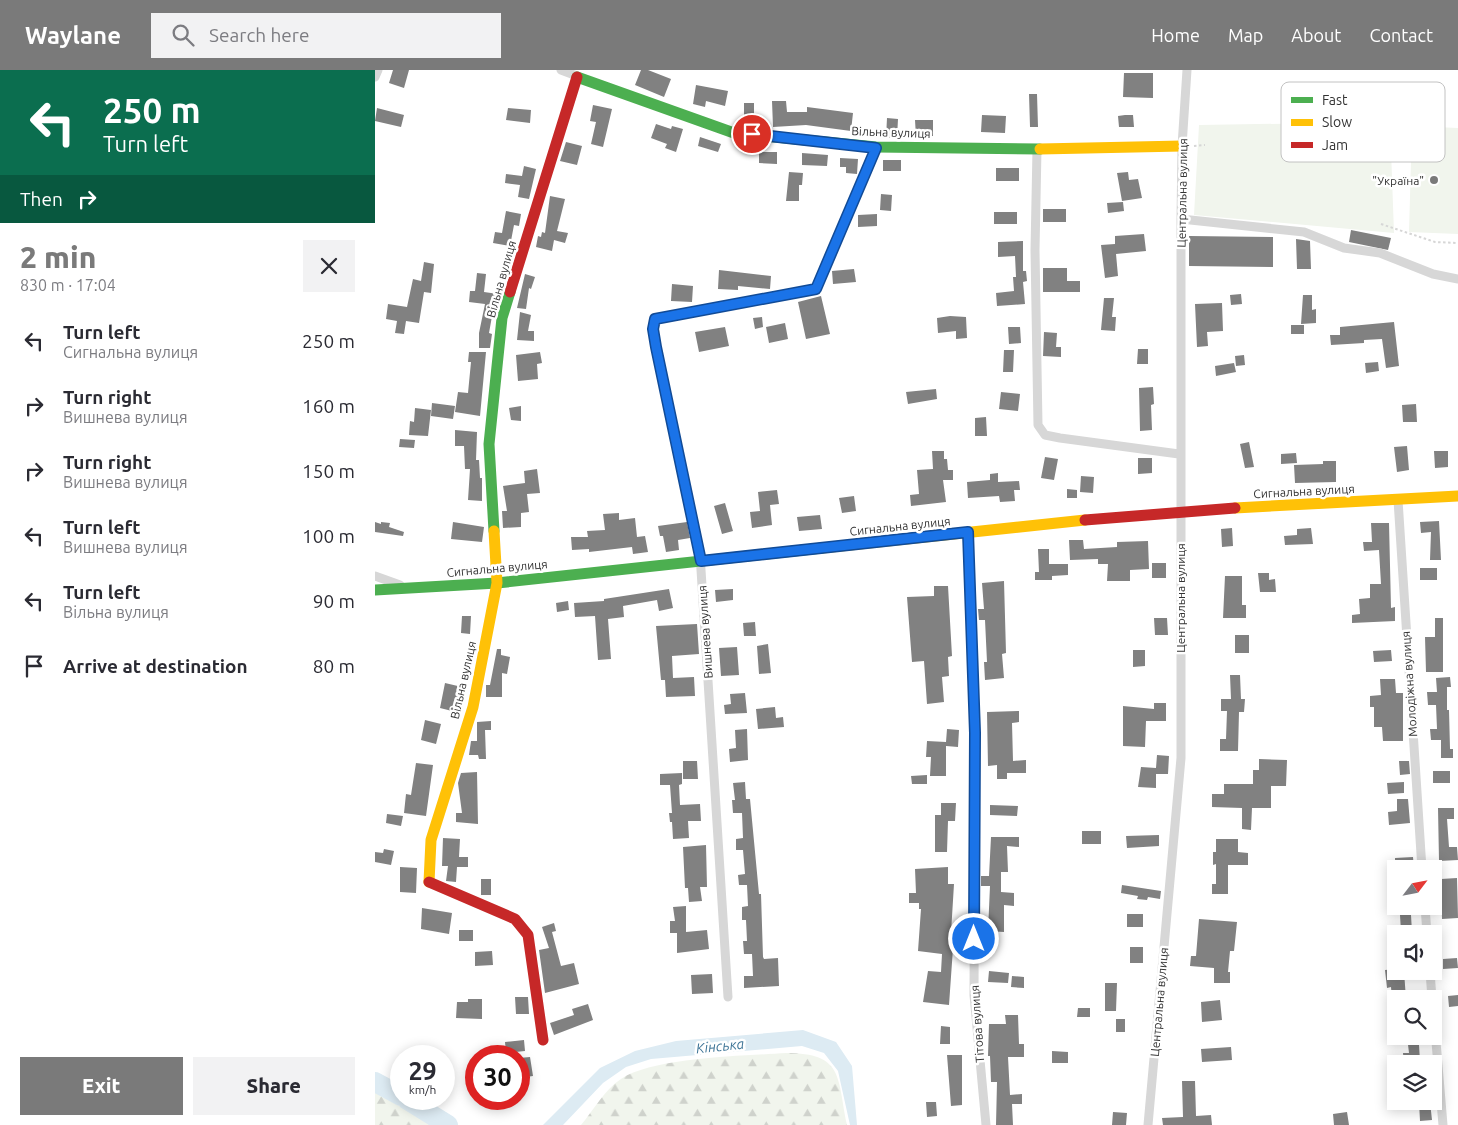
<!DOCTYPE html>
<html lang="en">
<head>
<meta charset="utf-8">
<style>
	body { margin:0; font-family:Ubuntu,sans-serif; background:#f2f2f3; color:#2b2b33; height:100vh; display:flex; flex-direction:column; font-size:19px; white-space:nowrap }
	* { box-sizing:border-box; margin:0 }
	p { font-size:16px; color:#7c7c81 }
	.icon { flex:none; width:28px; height:28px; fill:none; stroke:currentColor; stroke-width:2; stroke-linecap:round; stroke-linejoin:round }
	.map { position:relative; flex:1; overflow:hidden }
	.details { display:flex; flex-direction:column; background:#fff; width:375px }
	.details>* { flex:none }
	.banner { background:#0b6e4f; color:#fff; overflow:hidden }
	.needle { width:32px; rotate:58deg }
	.buttons { position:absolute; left:1012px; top:790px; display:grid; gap:10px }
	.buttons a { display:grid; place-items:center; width:55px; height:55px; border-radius:0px; background:#fff; box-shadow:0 2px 12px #0003; font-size:25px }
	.speed { position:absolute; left:15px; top:975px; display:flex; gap:10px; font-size:25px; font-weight:700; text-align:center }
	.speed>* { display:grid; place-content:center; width:65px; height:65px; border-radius:50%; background:#fff; box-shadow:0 2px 12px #0003; line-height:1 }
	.speed small { font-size:12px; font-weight:400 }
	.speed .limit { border:8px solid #d22; background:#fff; color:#111 }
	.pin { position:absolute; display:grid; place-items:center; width:42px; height:42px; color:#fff; margin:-21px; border:2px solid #fff; border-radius:50%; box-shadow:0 1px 5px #0007 }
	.me { position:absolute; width:55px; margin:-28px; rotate:0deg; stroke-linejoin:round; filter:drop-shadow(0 0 4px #0008) }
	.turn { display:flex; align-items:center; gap:18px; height:105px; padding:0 20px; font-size:22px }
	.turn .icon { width:65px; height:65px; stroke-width:2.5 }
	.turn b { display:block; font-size:35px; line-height:42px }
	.then { display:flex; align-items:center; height:48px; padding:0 20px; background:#0003; gap:10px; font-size:19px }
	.round { display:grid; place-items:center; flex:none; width:52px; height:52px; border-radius:0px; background:#f2f2f3 }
	.headline { display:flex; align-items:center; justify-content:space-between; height:85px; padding:0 20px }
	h1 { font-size:30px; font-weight:800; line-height:38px; color:#7a7a7a }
	.cta { display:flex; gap:10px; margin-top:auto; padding:10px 20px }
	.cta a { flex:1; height:58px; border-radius:0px; background:#7a7a7a; color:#fff; font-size:20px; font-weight:800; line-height:58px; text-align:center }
	.cta a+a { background:#f2f2f3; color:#2b2b33 }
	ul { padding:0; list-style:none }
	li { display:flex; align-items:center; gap:15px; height:65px; padding:0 20px }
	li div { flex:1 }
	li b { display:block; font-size:19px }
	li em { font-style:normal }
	header { display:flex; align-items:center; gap:30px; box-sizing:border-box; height:70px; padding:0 25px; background:#7a7a7a; color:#fff }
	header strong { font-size:24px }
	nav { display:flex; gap:28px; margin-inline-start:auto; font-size:18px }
	.search { width:350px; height:45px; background:#f2f2f3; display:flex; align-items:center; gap:12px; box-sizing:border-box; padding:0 18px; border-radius:0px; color:#7c7c81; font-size:19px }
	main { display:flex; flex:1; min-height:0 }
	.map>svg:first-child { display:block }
	.grass { fill:#f1f5ed }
	.forest { fill:url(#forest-firs) }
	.water { fill:#ddebf3 }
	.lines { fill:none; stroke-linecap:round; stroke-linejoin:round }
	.river { stroke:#ddebf3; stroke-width:20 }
	.building { fill:#818181 }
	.path { stroke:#d6d6d6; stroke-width:2; stroke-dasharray:2.5 2.5; stroke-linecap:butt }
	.street { stroke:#d7d7d7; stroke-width:9 }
	.fast { stroke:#4caf50; stroke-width:11 }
	.slow { stroke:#ffc107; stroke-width:11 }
	.jam { stroke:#c62828; stroke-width:11 }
	.route-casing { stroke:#114b97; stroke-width:12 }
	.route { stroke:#1a73e8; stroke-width:9 }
	.poi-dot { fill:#7a7a7a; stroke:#fff; stroke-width:2 }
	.labels { text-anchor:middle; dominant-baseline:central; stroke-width:5; stroke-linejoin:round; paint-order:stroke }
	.street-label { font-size:12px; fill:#333; stroke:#fff }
	.poi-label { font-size:12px; fill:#333; stroke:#fff; text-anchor:end }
	.water-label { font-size:14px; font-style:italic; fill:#3f7597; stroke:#fff }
	.key { fill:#fff; stroke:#c2c2c2; stroke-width:1 }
	.key-label { font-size:14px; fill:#333 }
</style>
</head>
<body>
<header>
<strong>Waylane</strong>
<div class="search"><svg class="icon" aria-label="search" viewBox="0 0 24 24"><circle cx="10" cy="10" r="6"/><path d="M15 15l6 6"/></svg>Search here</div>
<nav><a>Home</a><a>Map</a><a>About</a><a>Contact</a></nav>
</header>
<main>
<section class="details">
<div class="banner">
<div class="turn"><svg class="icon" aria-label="left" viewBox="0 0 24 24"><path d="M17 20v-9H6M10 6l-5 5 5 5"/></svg><div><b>250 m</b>Turn left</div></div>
<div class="then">Then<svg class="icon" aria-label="right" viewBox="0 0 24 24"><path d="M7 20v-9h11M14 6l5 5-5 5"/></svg></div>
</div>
<div class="headline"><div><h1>2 min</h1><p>830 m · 17:04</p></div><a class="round"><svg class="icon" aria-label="close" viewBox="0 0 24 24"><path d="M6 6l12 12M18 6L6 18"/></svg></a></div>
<ul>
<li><svg class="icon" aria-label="left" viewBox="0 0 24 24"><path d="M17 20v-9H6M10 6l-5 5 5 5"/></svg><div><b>Turn left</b><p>Сигнальна вулиця</p></div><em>250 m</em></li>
<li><svg class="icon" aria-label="right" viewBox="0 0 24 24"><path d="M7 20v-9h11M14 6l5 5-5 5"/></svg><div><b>Turn right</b><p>Вишнева вулиця</p></div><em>160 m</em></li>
<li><svg class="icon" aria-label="right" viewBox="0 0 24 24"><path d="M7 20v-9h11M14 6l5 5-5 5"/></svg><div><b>Turn right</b><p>Вишнева вулиця</p></div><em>150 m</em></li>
<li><svg class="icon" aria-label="left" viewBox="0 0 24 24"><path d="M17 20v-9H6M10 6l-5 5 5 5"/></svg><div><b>Turn left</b><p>Вишнева вулиця</p></div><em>100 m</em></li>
<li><svg class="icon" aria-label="left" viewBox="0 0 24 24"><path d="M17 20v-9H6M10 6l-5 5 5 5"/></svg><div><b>Turn left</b><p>Вільна вулиця</p></div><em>90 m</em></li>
<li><svg class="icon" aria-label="arrive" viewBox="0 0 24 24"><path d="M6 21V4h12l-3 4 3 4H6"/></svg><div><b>Arrive at destination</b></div><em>80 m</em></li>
</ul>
<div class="cta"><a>Exit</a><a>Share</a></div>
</section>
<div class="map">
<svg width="1083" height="1055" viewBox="0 0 1083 1055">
	<defs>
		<pattern id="forest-firs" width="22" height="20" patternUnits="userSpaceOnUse" patternTransform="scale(1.25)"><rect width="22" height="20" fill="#f1f5ed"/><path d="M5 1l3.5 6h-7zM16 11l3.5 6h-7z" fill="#cfd2cc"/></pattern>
	</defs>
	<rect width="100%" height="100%" fill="#fff"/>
	<path class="grass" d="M1015,52L1019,163L819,145L824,55Z
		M1037,56L1083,58V164L1034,162Z"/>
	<path class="forest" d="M411,983C469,983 462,1007 472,1055H206C218,1041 230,1019 246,1009C279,987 370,986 411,983Z
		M0,1022L57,1055H0Z"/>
	<path class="water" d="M428,960L461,972L477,996L482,1055H475L463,1001L449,983L427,976L276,989L251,997L228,1013L188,1055H168L225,998L260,981L301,971Z"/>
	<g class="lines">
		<path class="river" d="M0,1012L26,1026
			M31,1029L73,1055"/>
	</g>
	<path class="building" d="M18,0H34L29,18L14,13Z
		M266,0H273L296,9L289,27L260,15Z
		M749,3H778V28L748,27Z
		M321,15L353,21L350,36L331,31L330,37L318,34Z
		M654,24H662L663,57H655Z
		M397,31H411L412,42H432V37L478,43L476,61L431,55L398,57Z
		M369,33H379V51H369Z
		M218,35L237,39L228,77L216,74L221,52L215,51Z
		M2,38L29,45L26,57L0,51Z
		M133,38L156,40L155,53L131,50Z
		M607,45L631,46L630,63L606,62Z
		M750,45H758L759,57H744L743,46Z
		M512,48L523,49L522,68H511Z
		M540,50H558V66L541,67Z
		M281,54L296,59L297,56L308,59L301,82L290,78L292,74L276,68Z
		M325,67L346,74L343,82L323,76Z
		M191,72L207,76L202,95L185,91Z
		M384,82H402V94L384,93Z
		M427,83L453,85L452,96L427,95Z
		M465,88L483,89L482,104L471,103V97H465Z
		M508,90H526V101H508Z
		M149,96L161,99L154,129L143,127L145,115L130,113L131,104L147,106Z
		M621,98H644V111H621Z
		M414,102L428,103L427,115H424V131H411Z
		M753,102L754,110L763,109L767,128L747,131L742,103Z
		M506,124L517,125L516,141L505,140Z
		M175,126L190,129L182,161L193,163L190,173L179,170L177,181L161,177L163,166L166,167L167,162L170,163Z
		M748,132L749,141L733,143L732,133Z
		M668,139H691V152H668Z
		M131,141L146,144L144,156L139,155L135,176L118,173L120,162L127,163Z
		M619,142H642V154H619Z
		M502,144V156L483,157V145Z
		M976,160L1016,168L1013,180L974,172Z
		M769,164L771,181L741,184L743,206L730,208L726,175L740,174V166Z
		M814,166L898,167V197L814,196Z
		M921,169L935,171L936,199H922Z
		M648,171V201H651L652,211L648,212L650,234L622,236L621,223L639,221L638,207H641L640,186L623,187V172Z
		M49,192L59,194L56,223L49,222L44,253L31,251L29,264L20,263L22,251L11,249L13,234L32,237L38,209L46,211Z
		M668,198H692V211H705V222H668Z
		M479,199L481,212L458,214L457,201Z
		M344,200L396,206L395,219L363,216V220L343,219Z
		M102,203L111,204L109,222L123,224L122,235H119L114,263L117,264L115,278H104V263L110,234L94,232L95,221H100Z
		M150,204L160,207L156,219L154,218L151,239L142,238Z
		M297,214L318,216L317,232L296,231Z
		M866,224L867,234L856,235L855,225Z
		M928,225H937V240L941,239V253L926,254Z
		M446,226L455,264L431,269L423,232Z
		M729,228H739L737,247H741L740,261L726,260Z
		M847,233L848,261L832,262L833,276L822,277L820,234Z
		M145,242L156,245L153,261H159V271L142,270Z
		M575,246L591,247L592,268L581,269V261L563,263L562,248Z
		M387,247L388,257L380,259L378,248Z
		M1019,252L1024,296L1011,298L1007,269L989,270V273L956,275L955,265H965V257Z
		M410,253L413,269L394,273L391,257Z
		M916,255H929V264H916Z
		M350,257L354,276L324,282L320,262Z
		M633,257H645L646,273L634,274Z
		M669,262L682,263L681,277H686V287L668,286Z
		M763,279H773V294H762Z
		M629,280H639L638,302H628Z
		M94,282H111L105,346L80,342L83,322L93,323L96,292H93Z
		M165,282L167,293L162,294L163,309L143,311L141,285Z
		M869,285L870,295L861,296L860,286Z
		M1003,292L1004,301L991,303L990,293Z
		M859,293L861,302L841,306L840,296Z
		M778,317L779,334L776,335L777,360L765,361L764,318Z
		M561,319L562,329L533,334L531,322Z
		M626,322L645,324L643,341L624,339Z
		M57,333L80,336L78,349L56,346Z
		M1041,334L1042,352H1028L1027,335Z
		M146,336V351L136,350L134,338Z
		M40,338L56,340L53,366L34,365L35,351L39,352Z
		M611,347L612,366H600V348Z
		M80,360L102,362L101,390H104L105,408H107V431L93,430L95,399H90L89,376H80Z
		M25,369L40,370L39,378L24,377Z
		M874,372L879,397L870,398L865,374Z
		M1032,376L1034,400L1022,402L1019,377Z
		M557,381H569V389H572L573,400H578V410H568L571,432L536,436L535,425L544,424L542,400L558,399Z
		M1059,381H1073V397L1060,398Z
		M921,383L922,393L906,394V384Z
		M670,387L683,389L679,410L666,408Z
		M763,388H777V403L763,404Z
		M948,391H961V412L920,413L919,395L948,394Z
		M162,399L165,423L152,424L154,442L146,443V457L128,458L127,441H132L128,416L150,413L149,401Z
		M623,403V412L644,411L645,420H639L640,431L625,432L624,426L593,428L592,412L615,410V404Z
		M706,406L719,407L718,423L705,422Z
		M692,419L702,420V428H692Z
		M402,420L404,434L395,435L397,455L377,458L375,442L385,441L383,422Z
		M479,426L481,441L467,443L464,428Z
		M350,433L358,461L347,464L339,436Z
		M244,443V450L260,448L262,467L270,466L273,482L258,484L257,477L214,482V479L197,480L196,467H213L212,461L230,460L228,444Z
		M445,445L447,459L424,461L422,447Z
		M1064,451L1066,490H1055L1056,462L1046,463L1045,452Z
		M0,452L6,454V452L15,453L14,457L29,462L28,466L0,462Z
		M78,452L109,457L107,472L76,469Z
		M312,452L315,468L303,470L304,480L291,482L288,466H285L283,456Z
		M996,453H1014L1016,538L1020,537V551L977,553V545L985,544L984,529L995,528V514H1006L1004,480L989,481L988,472H997Z
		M857,458L858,476L847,477L846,459Z
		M936,458L938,474L910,475L909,466L922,465V459Z
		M694,470H708L709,479L742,477V472L773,471L774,499L755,500V511H732L733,494H723V489L695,490Z
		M663,479H674V494H693V505L677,506V510H660V502H664Z
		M777,493H791V508H777Z
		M1045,498H1062V510H1045Z
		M883,503H894V510L900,509L901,522H885Z
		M850,506H867V535H871V548H848Z
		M629,511L631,583L627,584L629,608L610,610L609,592H612L610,550H604L603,539H609L607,513Z
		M559,516H573L577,586L573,587L574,606L567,607L569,632L552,634L549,591L537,592L532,527L559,526Z
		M294,519L298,538L284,541L282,530L248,536L249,547L233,549L236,589L223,590L220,546L200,547L199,533L229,531V529Z
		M358,519V530L341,532L340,520Z
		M193,531L194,540L182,542L181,533Z
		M87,546H96L95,564L86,563Z
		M779,548H792L793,565H780Z
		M1060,548H1068V602H1051L1050,567H1060Z
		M380,552L381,566H369L368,553Z
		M322,554L324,584L297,586L298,608L319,607L320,626L291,627L290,610H286L281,556Z
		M860,565H874V583H860Z
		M393,574L396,603L384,604L382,576Z
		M362,577L364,605L346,606L344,578Z
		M122,579H126V585L135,587L132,604L127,603V627H111V615H115Z
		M758,580H770V596L758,597Z
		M1016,580L1017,591L999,592L998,581Z
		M855,605H865L866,629H870L869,642H864L863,681H845V669H851L852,641H846V629H856Z
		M1075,607L1076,617H1072V640H1074L1075,679H1078V688H1066V670H1056L1055,659H1062L1061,635H1053L1052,622H1062L1061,608Z
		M1005,609H1020L1021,623H1028V671H1008L1007,657H999V637H995V626L1006,625Z
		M70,613L87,617L81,642L65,638Z
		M370,623L372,643L350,644L349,635L356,634L355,624Z
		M779,633H791V651H771L770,677L748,676V636L779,639Z
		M400,637L401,648L408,647L409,657L383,659L381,639Z
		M644,641V652L637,653L638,691L651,690V703H632V709H622V695L613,696L612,642Z
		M50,650L66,654L61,674L46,670Z
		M116,651V660H110L111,689H104L103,685H94L96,671H102V652Z
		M372,659L373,690L355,692L354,679L361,678L360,660Z
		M572,659L584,660L583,677L571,676V706H555L556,687H551L552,671L571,672Z
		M782,685L794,686L793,704H781V718L763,717L766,697L781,698Z
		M884,689L912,690L911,716H896V738H877L876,760L867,759V738L837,737V724H849V714H878V700H884Z
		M308,691H322L323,709H308Z
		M1024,691H1034L1035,704L1025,705Z
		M41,693L58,695L51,746L29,743L31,724L36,725Z
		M1058,701H1075V713H1058Z
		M102,702L103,754L81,752V743H87L83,713L86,703Z
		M307,703V714L304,715L305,735L325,734L326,751H313L314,768L298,769L297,752H295L294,743H297L295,715H285V704Z
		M552,705V714H537L536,706Z
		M370,712L371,729H375L384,824H386L388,887L389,889L403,888L404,916L369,918V906H378L377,884H369L368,871H372L371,850H367V837L373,836L372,815H364L363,805L370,804L368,780H361V769L368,768L367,743H358L357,730H360L358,713Z
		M1029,712V723L1013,724L1012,713Z
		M1022,729H1033L1035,753L1014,755L1013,742L1022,741Z
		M566,733H581L580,751H573L572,782H560V745H566Z
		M615,735L643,736L642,746L615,745Z
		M1063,738H1079V749H1072L1074,777H1082L1083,790L1064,791Z
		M12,744L28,746L26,756L11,753Z
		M707,761H726V774H707Z
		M784,765V776L752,778L751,766Z
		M616,767H644V777L632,776L633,802H626V822L639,823V836L629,835V862L613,861L615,816H606V806H614Z
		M68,768L85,769L84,787H93V797H82L81,812L71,811L73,796H67Z
		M841,769H863V782L873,783V795H853V824H837V814H841V794L838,795V782H841Z
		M331,775L332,817H325L327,831L314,832L313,818H310L308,777Z
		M9,779L19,781L16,795L0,792V782L8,783Z
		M1038,787L1039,799H1020V788Z
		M25,797L42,798L41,823L25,822Z
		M573,797V814H579L576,863L579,864L574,935L548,932L553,901L566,902L567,884L543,881L546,839H544V833H534V823H541L540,799Z
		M1082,808L1083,848L1067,849L1066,809Z
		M106,809H116V825H106Z
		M747,815L786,821L785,829L773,827L772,830L762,829L763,826L746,823Z
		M311,836V862L332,860L334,879L302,883V863H295V851H300L298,837Z
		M47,838L77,843L74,864L46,859Z
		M752,844H768V857H752Z
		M1025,845H1036L1037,862H1026Z
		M824,849L862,852L859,881H855L853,902H855V913H839V898L815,896L816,886H821Z
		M179,853L181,861L177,862L186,896L199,893L204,914L170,923L164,880L174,878L167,857Z
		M84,860H98V871H84Z
		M755,877H768V893H755Z
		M117,881L118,895L100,896V882Z
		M1082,888L1083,898L1068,899V889Z
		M1021,899V901H1029L1031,929H1017L1016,917L1012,918L1010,900Z
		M614,901L634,903L633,913L613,912Z
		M337,904L338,923L317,924L316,905Z
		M637,906L649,907V918L636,917Z
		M730,913H742L741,941H730Z
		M1083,925V936L1074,937L1073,926Z
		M140,927H153L154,944H141Z
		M93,929H107V949L81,948L82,932H93Z
		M845,930L847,950L827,952L826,932Z
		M213,934L218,950L179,965L175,953L199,945L197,939Z
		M703,938H715V947H702Z
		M630,945H643L644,974H649V987H633L635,1025L647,1024V1034H637L638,1055H621L622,1012H616L615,986H613L614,954H631Z
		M741,949H750V962H741Z
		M566,956L575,957V974H565Z
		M1032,966H1049L1050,975H1044L1045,991L1029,993L1028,983H1034Z
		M149,970L150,981L131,983L130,972Z
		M856,977L857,990L827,992L826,979Z
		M677,981L693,982V993H677Z
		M572,985H587V1035L576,1036Z
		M155,987L158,1006L144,1008V988Z
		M807,1011H820L821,1046L836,1045L837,1055H788L787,1048L808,1047Z
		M551,1032H561L562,1046L552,1047Z
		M1044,1032H1055L1057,1050L1045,1051Z
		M738,1042L752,1043L751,1055H737Z
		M972,1042L974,1055H959L958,1044Z"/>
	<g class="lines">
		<path class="path" d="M819,76L830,75
			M1006,154L1060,172L1083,173"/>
		<path class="street" d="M186,0L202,6
			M0,7L3,0
			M662,79L660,180L663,355L670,365L685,368L804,384
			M806,149L929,162L969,178L1005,183L1058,204L1083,209
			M1023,430L1047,799
			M593,462L600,663L599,925L611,1055
			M0,506L25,515
			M1050,836L1052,864
			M1055,901L1057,929
			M353,927L325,484L278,259L280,249L441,219L501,77
			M1059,948L1068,1055
			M773,1055L806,688V149L807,76L812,0"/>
		<path class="fast" d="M202,7L359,63L501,77L665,79
			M119,461L114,374L127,248L135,222
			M0,520L122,513L447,478"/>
		<path class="slow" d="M665,79L807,76
			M860,438L1083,426
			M447,478L710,450
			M54,812L56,770L98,637L122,513L119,461"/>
		<path class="jam" d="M135,222L202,7
			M710,450L860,438
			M54,812L140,849L153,865L168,970"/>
	</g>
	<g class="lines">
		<g class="route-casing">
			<path id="route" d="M377,64L501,78L441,219L280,249L278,259L281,277L326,491L593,462L600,663L599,869"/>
		</g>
		<use href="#route" class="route"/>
	</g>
	<circle class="poi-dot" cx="1059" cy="110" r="5"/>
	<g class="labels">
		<g class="street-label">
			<text transform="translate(516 62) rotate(2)">Вільна вулиця</text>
			<text transform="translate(807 123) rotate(-89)">Центральна вулиця</text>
			<text transform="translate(126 209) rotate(-74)">Вільна вулиця</text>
			<text transform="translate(929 421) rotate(-3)">Сигнальна вулиця</text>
			<text transform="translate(525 456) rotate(-6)">Сигнальна вулиця</text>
			<text transform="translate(122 498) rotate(-5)">Сигнальна вулиця</text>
			<text transform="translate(805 528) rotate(-90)">Центральна вулиця</text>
			<text transform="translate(330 562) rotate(-94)">Вишнева вулиця</text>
			<text transform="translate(88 610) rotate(-77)">Вільна вулиця</text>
			<text transform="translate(1034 614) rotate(-94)">Молодіжна вулиця</text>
			<text transform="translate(784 932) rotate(-85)">Центральна вулиця</text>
			<text transform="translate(602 954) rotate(-94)">Тітова вулиця</text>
		</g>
		<g class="poi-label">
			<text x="1049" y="110">"Україна"</text>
		</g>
		<g class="water-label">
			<text transform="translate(345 976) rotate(-6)">Кінська</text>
		</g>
	</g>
	<rect x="906" y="12" width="164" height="80" rx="8" class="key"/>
	<rect x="916" y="27" width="22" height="6" fill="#4caf50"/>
	<rect x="916" y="49" width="22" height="7" fill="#ffc107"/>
	<rect x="916" y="72" width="22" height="6" fill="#c62828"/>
	<g class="key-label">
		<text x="947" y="35">Fast</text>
		<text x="947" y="57">Slow</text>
		<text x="947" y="80">Jam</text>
	</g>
</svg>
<div class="buttons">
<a><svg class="needle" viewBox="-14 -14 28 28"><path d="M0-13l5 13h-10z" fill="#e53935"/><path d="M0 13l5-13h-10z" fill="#7c7c81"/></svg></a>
<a><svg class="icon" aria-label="sound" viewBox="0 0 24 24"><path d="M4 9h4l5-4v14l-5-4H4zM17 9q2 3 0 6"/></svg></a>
<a><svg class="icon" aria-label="search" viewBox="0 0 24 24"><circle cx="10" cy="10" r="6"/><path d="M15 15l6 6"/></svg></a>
<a><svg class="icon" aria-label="layers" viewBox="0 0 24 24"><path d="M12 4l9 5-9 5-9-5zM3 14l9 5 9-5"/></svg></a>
</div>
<div class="speed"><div>29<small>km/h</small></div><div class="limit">30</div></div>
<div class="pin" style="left:377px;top:64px;background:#d93025"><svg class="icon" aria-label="arrive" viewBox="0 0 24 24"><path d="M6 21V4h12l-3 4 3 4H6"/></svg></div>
<svg class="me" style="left:599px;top:869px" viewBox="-20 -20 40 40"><circle r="17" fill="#1a73e8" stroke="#fff" stroke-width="3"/><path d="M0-11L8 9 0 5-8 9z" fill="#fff"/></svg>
</div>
</main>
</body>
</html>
